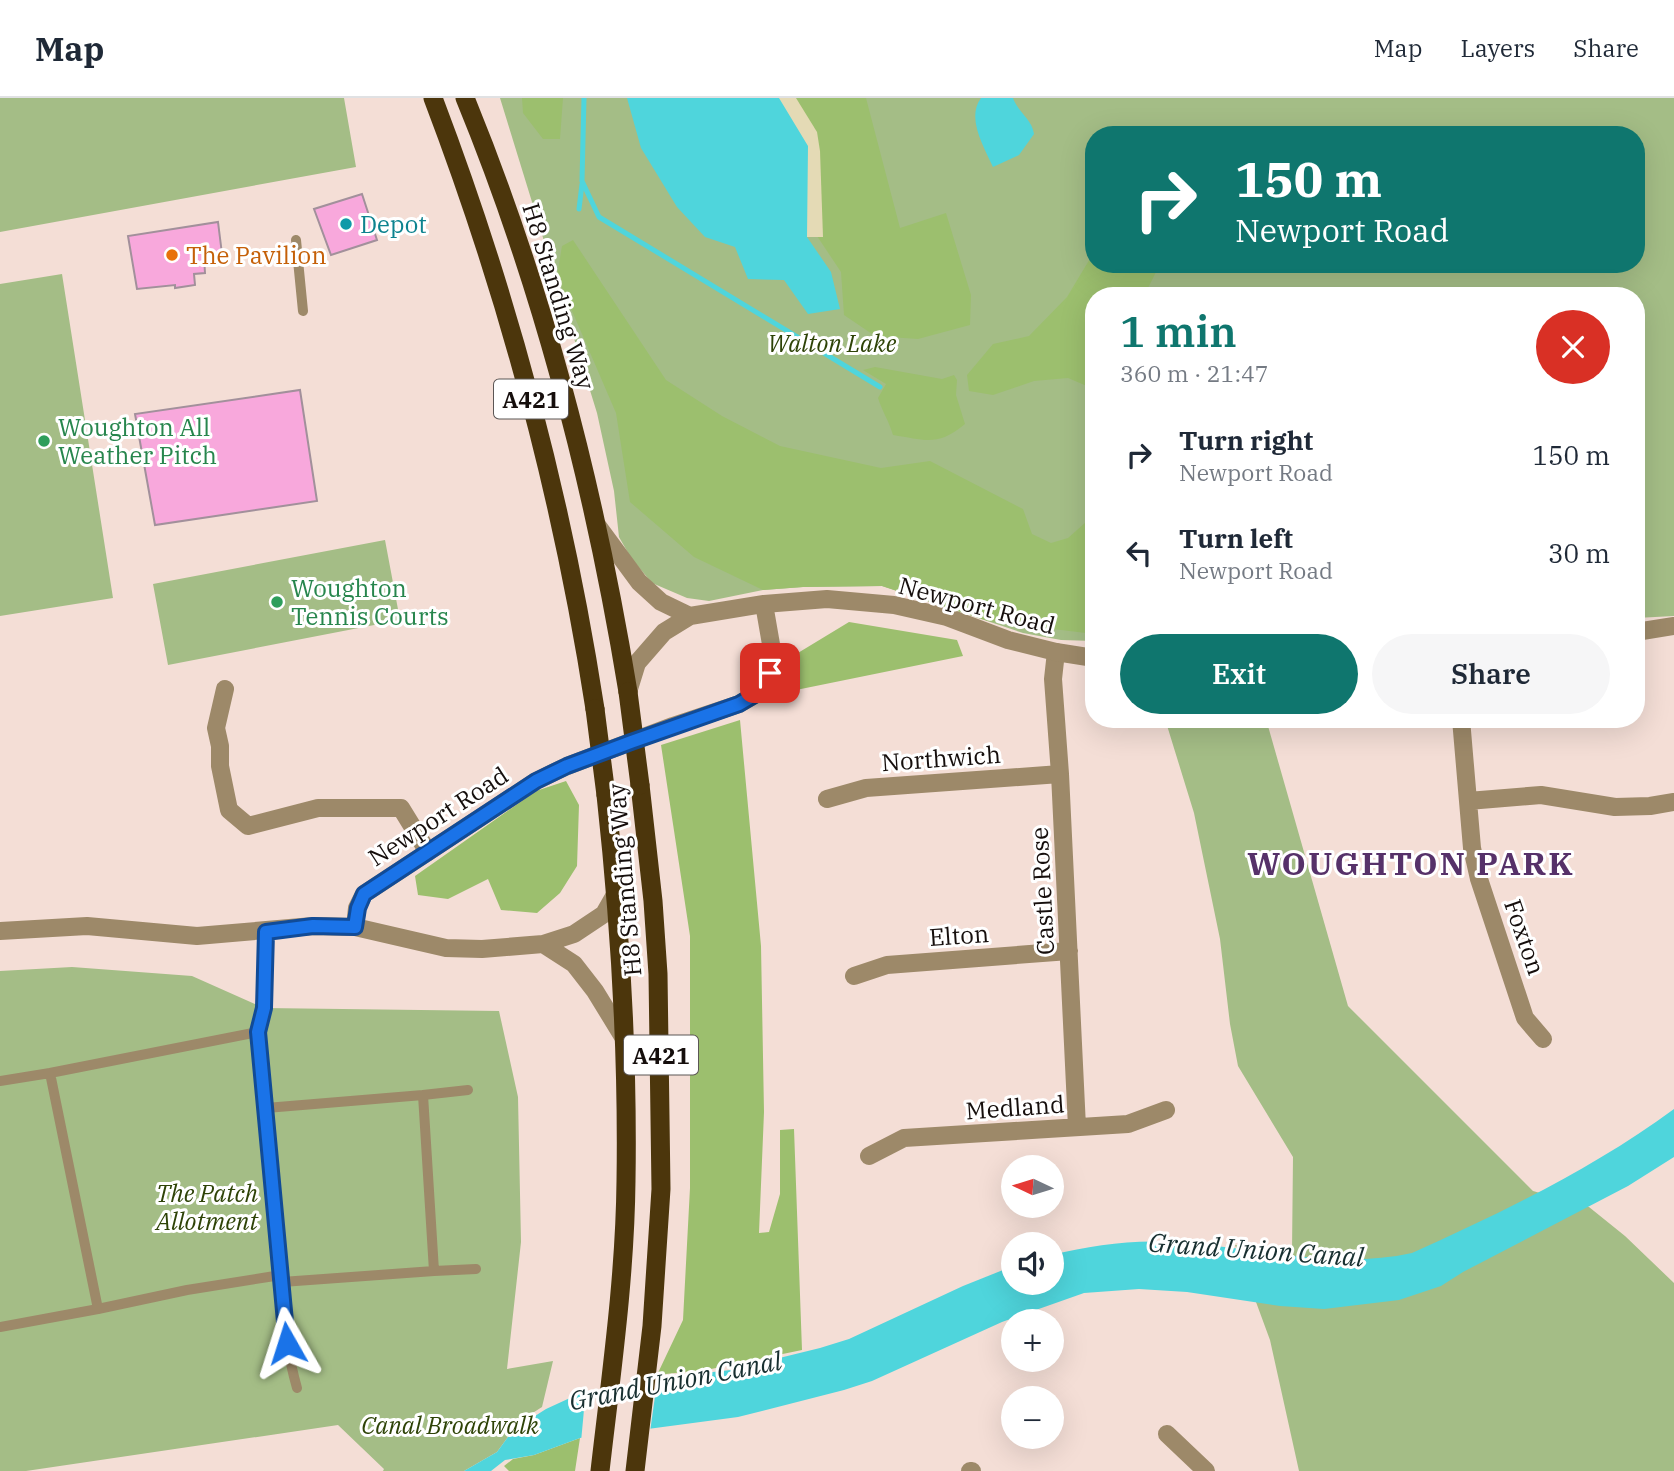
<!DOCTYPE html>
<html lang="en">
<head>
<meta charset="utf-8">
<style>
	body { margin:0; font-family:"IBM Plex Serif",serif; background:#f6f6f7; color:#1f2937; height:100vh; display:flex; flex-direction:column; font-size:26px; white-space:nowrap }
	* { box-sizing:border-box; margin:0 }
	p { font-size:23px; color:#747a83 }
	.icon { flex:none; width:38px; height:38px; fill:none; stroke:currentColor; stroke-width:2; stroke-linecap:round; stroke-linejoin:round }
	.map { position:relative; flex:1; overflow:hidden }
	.sheet { position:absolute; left:1085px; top:189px; width:560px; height:441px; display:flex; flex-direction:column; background:#fff; border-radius:28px; box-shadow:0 7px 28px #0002 }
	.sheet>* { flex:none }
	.guide { position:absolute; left:1085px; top:28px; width:560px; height:147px; border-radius:28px; box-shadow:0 7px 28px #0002; background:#0f766e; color:#fff; overflow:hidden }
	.needle { width:46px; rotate:274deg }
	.tools { position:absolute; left:1001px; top:1057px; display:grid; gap:14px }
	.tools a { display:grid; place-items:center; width:63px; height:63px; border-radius:50%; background:#fff; box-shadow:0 7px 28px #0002; font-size:35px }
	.pin { position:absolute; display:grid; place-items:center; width:60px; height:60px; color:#fff; margin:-30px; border-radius:14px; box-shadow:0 4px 10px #0006 }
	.me { position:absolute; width:77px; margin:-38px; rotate:354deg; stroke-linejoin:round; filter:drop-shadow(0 0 5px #0008) }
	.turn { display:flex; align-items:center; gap:24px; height:147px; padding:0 35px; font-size:32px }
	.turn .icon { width:91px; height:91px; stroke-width:2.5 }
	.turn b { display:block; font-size:49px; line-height:60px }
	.round { display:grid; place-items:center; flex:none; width:74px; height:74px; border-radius:37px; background:#f6f6f7 }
	.summary { display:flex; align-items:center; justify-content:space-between; height:119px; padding:0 35px }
	h1 { font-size:42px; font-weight:600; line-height:52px; color:#0f766e }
	.cta { display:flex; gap:14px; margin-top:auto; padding:14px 35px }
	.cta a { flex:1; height:80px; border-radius:42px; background:#0f766e; color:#fff; font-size:28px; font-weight:600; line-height:80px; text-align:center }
	.cta a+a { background:#f6f6f7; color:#1f2937 }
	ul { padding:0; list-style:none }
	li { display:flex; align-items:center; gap:21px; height:98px; padding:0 35px }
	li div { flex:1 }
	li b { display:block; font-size:26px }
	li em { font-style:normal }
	header { display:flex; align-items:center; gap:42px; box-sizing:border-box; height:98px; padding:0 35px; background:#fff; border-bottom:2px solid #e0e1e3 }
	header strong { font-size:33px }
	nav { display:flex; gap:38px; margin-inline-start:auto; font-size:24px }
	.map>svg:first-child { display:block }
	.green { fill:#a4bd86; fill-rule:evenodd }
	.forest { fill:#9cbf6e }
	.sand { fill:#e4dab5 }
	.water { fill:#4fd5dc }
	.pier { fill:#f4ded6 }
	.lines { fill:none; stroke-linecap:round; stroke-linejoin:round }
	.stream { stroke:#4fd5dc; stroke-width:5 }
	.building { fill:#f8a8dc; stroke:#a2909b; stroke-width:2 }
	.service { stroke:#9d8969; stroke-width:10 }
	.minor { stroke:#9d8969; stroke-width:18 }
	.tertiary { stroke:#9d8969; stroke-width:18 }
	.trunk { stroke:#4c360c; stroke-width:19 }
	.trunk-bridge { stroke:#4c360c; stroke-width:19 }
	.route-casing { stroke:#114b97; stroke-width:18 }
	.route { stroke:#1a73e8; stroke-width:12 }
	.culture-dot { fill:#0f9aa8; stroke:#fff; stroke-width:2.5 }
	.food-dot { fill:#e8710a; stroke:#fff; stroke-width:2.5 }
	.leisure-dot { fill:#2e9e5b; stroke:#fff; stroke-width:2.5 }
	.labels { text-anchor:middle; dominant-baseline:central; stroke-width:6; stroke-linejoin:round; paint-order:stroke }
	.shield { fill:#fff; stroke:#5b5655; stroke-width:2 }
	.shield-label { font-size:23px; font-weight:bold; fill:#150e0c }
	.culture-label { font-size:24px; fill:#0d838f; stroke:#fff; text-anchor:start }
	.food-label { font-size:24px; fill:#c56008; stroke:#fff; text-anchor:start }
	.street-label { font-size:24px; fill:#150e0c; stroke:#fff }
	.park-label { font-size:24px; font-style:italic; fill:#2e4307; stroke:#fff }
	.leisure-label { font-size:24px; fill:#27864d; stroke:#fff; text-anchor:start }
	.water-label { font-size:26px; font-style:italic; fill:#182f30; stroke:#fff }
	.district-label { font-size:32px; font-weight:bold; letter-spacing:2px; fill:#563169; stroke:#fff }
</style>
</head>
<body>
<header>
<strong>Map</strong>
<nav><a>Map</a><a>Layers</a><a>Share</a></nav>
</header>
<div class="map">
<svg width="1674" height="1373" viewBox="0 0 1674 1373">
	<rect width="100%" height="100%" fill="#f4ded6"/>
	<path class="green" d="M0,0H344L356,69L0,134Z
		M500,0H1674V518L1636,520V198H1094V543L1061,542L1023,535L882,488L803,489L763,492L709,503L687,500L652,485L631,460L619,439L614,393L597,315ZM1094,37H1636V166H1094Z
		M62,176L113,500L0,518V186Z
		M385,442L400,522L168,567L153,486Z
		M1165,621H1266L1348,908L1533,1093L1589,1109L1625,1138L1674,1185V1373H1299L1270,1242L1235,1147L1292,1153L1293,1059L1238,968L1230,926L1220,841L1194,715Z
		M72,869L192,878L264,910L499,913L518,999L521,1144L507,1271L553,1263L542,1309L531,1316V1320L513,1332L497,1354L464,1373H383L384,1371L338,1327L26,1373H0V873Z"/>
	<path class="forest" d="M522,0H563L560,41H543L523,15Z
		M784,0H866L900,130L946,115L971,197L970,227L918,241L875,238L844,217L841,174L815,135Z
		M573,142L666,282L722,318L780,348L881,370L930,363L1023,411L1032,436L1051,445L1068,440L1086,424H1094V536L988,523L882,488L803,489L763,492L694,459L630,404L616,315L557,178L562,148Z
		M1094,154V166H1160L1144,198H1094V291L1068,280L1034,283L993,297L969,293L967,277L993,246L1029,238L1067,199Z
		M875,269L942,281L954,277L957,282L956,297L965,326C937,349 926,342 893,337C889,323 882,313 878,300L886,286L863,272Z
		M849,524L957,542L963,558L796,592L786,586L788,561Z
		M740,622L761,848L764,1014L759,1135L769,1134L780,1096V1032L794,1031L802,1252L711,1271L657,1277L683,1222L690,1090V838L661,647Z
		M566,683L579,707L577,768L560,795L537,815L501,812L488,781L448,801L418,797L415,778L536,693Z
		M580,1340L575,1373H509L504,1368L513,1361L534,1357Z"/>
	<path class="sand" d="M777,0H796L817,34L820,53L823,139H807Z"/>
	<path class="water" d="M627,0H779L808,48L807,139L831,174L840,211L808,216L784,182L748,181L735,149L705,139L677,109L641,50Z
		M981,0H1013C1019,16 1032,21 1034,36L1019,57L993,69C984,49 966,20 981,0Z
		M1674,1011V1059L1628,1088L1463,1174L1441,1188L1399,1202L1324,1211L1280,1208L1187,1194L1139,1191L1084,1195L1002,1224L872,1283L844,1292L738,1319L580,1340L534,1357L505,1362L491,1373H464L497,1354L513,1332L546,1311L583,1294L676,1278L731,1272L820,1250L849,1241L963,1188L1013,1168V1185H1052V1157C1090,1148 1128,1142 1168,1144C1249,1147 1331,1173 1412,1155C1503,1114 1594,1070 1674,1011Z"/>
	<path class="pier" d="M658,1277L650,1334L581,1344L586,1290Z"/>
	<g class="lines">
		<path class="stream" d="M584,0L582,83L599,119L880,289
			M579,111L582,86"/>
	</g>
	<path class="building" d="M362,96L377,142L331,157L314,111Z
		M218,124L222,156L204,158L205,175L194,176L195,187L175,190V187L137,191L128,138Z
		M300,292L317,403L155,427L135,316Z"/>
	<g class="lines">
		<path class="service" d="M296,142L303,213
			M258,934L50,975L98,1211L187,1192L281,1177L258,934L264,910L266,834
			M0,983L50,975
			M423,997L468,992
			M266,1010L423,997L434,1173L282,1184L281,1177
			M434,1173L476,1171
			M282,1184C283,1221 287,1255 297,1290
			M0,1229L98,1211"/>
		<path class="minor" d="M1056,554L1053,581L1060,676L1077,1029
			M225,591L216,630L220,648V668L229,712L248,728L318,710H401L428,754
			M1461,621L1472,750L1479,781L1525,920L1543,941
			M827,701L866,690L1060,676
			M1468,703L1541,697L1615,709L1650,708L1674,704
			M854,878L887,867L1069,853
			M869,1058L904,1040L1128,1026L1166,1012
			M1167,1336L1206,1373
			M970,1373H972"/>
		<path class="tertiary" d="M597,427L639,484L661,504L690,518L764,506L827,501L894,507L947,519L1008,542L1056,554L1094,560
			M1636,534L1674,528
			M628,594L637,565L664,534L690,518
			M355,829L357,810L364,796L536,683L567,668L673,628L739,606L761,593L770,575L772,552L764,506
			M0,833L87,828L197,838L313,828L355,829L446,850L482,851L543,846L574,836L604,816L616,795
			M543,846L574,866L595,893L625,942"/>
		<path class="trunk" d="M433,0C508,197 563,403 595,611
			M465,0C543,190 595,392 628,594
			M600,1373C611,1277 625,1180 626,1083C628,954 620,825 606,697
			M635,1373L652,1228L661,1091L658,876L653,803L640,687"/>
		<path class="trunk-bridge" d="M628,594L640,687
			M595,611L606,697"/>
	</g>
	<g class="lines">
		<g class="route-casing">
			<path id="route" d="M287,1245L258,934L264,910L266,834L313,828L355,829L358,810L364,796L536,683L567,668L631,644L739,606L761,593L770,575"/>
		</g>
		<use href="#route" class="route"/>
	</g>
	<circle class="culture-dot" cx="346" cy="126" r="7"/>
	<circle class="food-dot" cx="172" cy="157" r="7"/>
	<g class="leisure-dot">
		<circle cx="44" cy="343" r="7"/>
		<circle cx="277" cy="504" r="7"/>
	</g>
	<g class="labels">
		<g class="shield">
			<rect x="494" y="281.5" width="74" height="39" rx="5"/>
			<rect x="624" y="937.5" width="74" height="39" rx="5"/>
		</g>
		<g class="shield-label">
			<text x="531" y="301">A421</text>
			<text x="661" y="957">A421</text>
		</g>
		<g class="culture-label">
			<text x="360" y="126">Depot</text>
		</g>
		<g class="food-label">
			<text x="186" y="157">The Pavilion</text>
		</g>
		<g class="street-label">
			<text transform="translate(559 198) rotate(73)">H8 Standing Way</text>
			<text transform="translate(977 507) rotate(15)">Newport Road</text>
			<text transform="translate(941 660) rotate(-4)">Northwich</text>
			<text transform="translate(438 718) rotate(-33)">Newport Road</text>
			<text transform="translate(624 782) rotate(-95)">H8 Standing Way</text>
			<text transform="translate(1042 793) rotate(-93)">Castle Rose</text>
			<text transform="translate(959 837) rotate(-4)">Elton</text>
			<text transform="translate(1525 839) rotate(71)">Foxton</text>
			<text transform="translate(1015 1009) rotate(-4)">Medland</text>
		</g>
		<g class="park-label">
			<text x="832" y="245">Walton Lake</text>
			<text x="207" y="1095">The Patch<tspan x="207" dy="28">Allotment</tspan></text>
			<text x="450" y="1327">Canal Broadwalk</text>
		</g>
		<g class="leisure-label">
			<text x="58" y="329">Woughton All<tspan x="58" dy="28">Weather Pitch</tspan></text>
			<text x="291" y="490">Woughton<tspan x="291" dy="28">Tennis Courts</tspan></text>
		</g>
		<g class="water-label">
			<text transform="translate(1256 1151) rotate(4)">Grand Union Canal</text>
			<text transform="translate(675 1282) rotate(-11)">Grand Union Canal</text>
		</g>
		<g class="district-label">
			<text x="1411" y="765">WOUGHTON PARK</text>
		</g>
	</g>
</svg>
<div class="tools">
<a><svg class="needle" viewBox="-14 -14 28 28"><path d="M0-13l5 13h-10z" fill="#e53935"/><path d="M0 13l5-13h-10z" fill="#747a83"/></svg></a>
<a><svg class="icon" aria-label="sound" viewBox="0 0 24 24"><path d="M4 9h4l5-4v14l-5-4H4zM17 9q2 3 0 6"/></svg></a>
<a>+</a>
<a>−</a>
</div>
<div class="pin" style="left:770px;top:575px;background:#d93025"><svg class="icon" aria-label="arrive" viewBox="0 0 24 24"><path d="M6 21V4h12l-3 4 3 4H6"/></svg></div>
<svg class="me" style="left:287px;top:1245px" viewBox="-20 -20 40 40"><path d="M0-17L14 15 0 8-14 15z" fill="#1a73e8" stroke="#fff" stroke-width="4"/></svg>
<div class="guide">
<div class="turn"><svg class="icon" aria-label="right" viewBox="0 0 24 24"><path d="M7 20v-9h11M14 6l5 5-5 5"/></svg><div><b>150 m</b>Newport Road</div></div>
</div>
<section class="sheet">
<div class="summary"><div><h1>1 min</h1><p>360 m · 21:47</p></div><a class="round" style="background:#d93025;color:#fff"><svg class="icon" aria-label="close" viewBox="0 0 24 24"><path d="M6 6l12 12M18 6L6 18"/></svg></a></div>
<ul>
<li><svg class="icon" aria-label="right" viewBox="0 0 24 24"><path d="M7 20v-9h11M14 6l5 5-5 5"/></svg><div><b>Turn right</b><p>Newport Road</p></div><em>150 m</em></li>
<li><svg class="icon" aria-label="left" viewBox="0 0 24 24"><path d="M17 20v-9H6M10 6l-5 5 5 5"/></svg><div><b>Turn left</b><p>Newport Road</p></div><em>30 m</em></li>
</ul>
<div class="cta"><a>Exit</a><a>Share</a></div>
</section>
</div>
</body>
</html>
